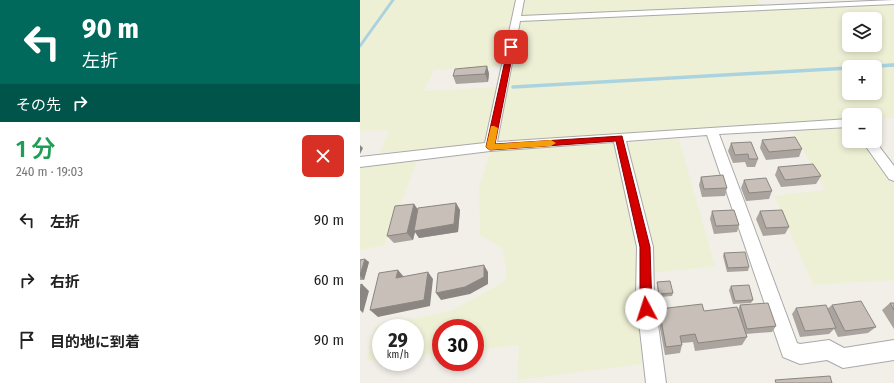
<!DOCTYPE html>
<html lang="ja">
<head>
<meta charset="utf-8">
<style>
	body { margin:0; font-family:"Fira Sans Condensed","Noto Sans JP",sans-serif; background:#f6f6f6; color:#222; height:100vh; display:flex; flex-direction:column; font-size:15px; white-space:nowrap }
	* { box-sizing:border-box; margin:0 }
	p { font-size:13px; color:#767676 }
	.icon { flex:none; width:22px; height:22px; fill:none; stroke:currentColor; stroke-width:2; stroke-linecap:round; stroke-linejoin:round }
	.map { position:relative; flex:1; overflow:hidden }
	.panel { display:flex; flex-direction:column; background:#fff; width:360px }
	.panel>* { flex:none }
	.banner { background:#00695c; color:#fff; overflow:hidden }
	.buttons { position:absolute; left:482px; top:12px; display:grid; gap:8px }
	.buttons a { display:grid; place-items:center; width:40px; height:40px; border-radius:6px; background:#fff; box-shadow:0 2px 6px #0003; font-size:20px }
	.speed { position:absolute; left:12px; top:319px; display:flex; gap:8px; font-size:20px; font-weight:700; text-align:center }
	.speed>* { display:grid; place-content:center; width:52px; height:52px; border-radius:50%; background:#fff; box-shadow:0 2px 6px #0003; line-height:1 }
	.speed small { font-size:10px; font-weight:400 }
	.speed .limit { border:6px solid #d22; background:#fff; color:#111 }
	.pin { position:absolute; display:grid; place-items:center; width:34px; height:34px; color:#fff; margin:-17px; border-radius:8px; box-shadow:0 2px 6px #0006 }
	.me { position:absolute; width:44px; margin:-22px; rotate:355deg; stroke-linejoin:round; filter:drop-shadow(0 0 3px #0008) }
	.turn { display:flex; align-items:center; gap:14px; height:84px; padding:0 16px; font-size:18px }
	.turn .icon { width:52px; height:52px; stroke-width:2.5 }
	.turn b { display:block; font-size:28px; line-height:34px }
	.then { display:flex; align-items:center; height:38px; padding:0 16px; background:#0003; gap:8px; font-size:15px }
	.round { display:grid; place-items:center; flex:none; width:42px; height:42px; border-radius:6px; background:#f6f6f6 }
	.overview { display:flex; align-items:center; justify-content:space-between; height:68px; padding:0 16px }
	h1 { font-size:24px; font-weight:600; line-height:30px; color:#1e9e55 }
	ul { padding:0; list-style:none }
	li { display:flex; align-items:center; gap:12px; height:60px; padding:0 16px }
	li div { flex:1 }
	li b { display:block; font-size:15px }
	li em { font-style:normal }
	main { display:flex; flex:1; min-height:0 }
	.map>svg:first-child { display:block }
	.farmland { fill:#eef0d5; fill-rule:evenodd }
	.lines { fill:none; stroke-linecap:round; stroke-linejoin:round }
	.stream-far1 { stroke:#aad3df; stroke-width:3 }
	.stream { stroke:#aad3df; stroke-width:3.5 }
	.street-casing { stroke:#a9a9a9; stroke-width:2 }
	.street { fill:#fff; fill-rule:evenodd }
	.wall { fill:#aba49e }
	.shaded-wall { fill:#8b8681 }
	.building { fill:#c7bfb8; stroke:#8b8681 }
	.route { fill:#d40000; stroke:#8a0000 }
	.slow { fill:#f59e0b }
</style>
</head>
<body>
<main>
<section class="panel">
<div class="banner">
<div class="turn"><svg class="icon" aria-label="left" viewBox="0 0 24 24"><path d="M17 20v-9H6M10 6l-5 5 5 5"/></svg><div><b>90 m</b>左折</div></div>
<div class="then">その先<svg class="icon" aria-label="right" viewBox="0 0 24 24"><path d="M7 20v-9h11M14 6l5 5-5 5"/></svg></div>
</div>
<div class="overview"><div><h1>1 分</h1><p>240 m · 19:03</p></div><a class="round" style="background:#d93025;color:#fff"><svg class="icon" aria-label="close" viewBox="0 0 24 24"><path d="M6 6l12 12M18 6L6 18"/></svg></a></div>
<ul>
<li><svg class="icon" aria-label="left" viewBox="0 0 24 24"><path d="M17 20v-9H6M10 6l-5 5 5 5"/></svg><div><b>左折</b></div><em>90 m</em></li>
<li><svg class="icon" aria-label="right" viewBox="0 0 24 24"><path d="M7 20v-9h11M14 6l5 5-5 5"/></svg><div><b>右折</b></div><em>60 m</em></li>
<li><svg class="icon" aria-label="arrive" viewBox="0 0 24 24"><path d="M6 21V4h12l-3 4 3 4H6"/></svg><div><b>目的地に到着</b></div><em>90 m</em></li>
</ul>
</section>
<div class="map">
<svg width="534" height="383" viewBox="0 0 534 383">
	<rect width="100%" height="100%" fill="#f2efe9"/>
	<path class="farmland" d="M0,0H156L142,66L74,70L64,91L137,87L125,143L20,153L29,130L0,131Z
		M165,0H397L402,6L162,17Z
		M534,4V118L515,119V115H489V121L138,141L161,21ZM489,19H515V45H489ZM489,67H515V93H489Z
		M489,127V141H503L534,183V280L453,285L414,196L465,190L432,129Z
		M319,139L355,266L276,275L282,364L157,380L159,345L115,350V328H81V353L55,356V328H21V359L7,361L14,327L93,310L147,280L143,249L120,235L119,187L130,152Z
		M57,161L25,245L0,250V167Z"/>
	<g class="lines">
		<path class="stream-far1" d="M0,46L33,0
			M518,66L534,65"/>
		<path class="stream" d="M498,67L534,65
			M153,87L489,68"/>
		<g class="street-casing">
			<path id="street" d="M156,0H164L161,16L534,0V4L160,21L137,142L489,119V127L359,134L437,343L440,344L469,340L484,348L534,340V360L483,368L467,360L440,364L423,357L347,135L266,141L293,247L294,295L306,383H286L276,295L277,247L254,142L130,151L0,167V157L125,143Z
				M502,141H515L534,166V181L529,179Z"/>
		</g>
		<use href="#street" class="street"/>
	</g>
	<path class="wall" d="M127,66L129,74L128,82L96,84L93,76Z
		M402,140L442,149L439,157L406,160L400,148Z
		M371,143L398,159L395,167H387L385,162L373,163L368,151Z
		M418,167L461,176L456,184L421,187L415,175Z
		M341,177L367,188L365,196L342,197L339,185Z
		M384,180L412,191L409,199L386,201L381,188Z
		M96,203L100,210L98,232L59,238L55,232L53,240L34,243L27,236L54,204L57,209Z
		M352,211L379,225L377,232L354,234L350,219Z
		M400,211L429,227L425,234L403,236L396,219Z
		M364,253L389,267L388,271L367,272L363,256Z
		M0,260L9,262L4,280H0Z
		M297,282L313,293L312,296L299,297L297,286Z
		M371,286L393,300L391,303L373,304L369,290Z
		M530,303H534V329L522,310Z
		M380,305L416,326L412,332L386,334L387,337L382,345L335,351L333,342L322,343V345L320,353L305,355L298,318L299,309L344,311L378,310Z
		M472,305L516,327L508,333L478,337L474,329L469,334L440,337L432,314L436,308L467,309Z"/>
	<path class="shaded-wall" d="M127,66L129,74L128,82L125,74Z
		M0,145L3,148L0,154Z
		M96,203L100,210L98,232L59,238L55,232L53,240L47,233L54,204L59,211Z
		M5,259L9,262L4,280L0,276V275Z
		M124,265L128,272V284L110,294L81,300L76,293Z
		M38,270L44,277L36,278Z
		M68,272L73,279L70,306L18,317L10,310Z
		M2,284L9,291L3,313L0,310V290Z"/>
	<path class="building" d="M127,66L125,74L93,76L95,69Z
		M435,137L442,149L409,152L402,140Z
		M391,142L398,159H389L388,154L375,155L371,143Z
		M453,164L461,176L425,180L418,167Z
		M363,175L367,188L344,189L341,177Z
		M406,178L412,191L389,193L384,180Z
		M96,203L94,224L54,231L58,208Z
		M54,204L47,233L27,236L35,206Z
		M374,210L379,225L356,226L352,211Z
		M422,210L429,227L406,228L400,211Z
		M385,252L389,267L368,268L364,253Z
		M5,259L0,275V260Z
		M124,265V277L105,287L76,293L78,273Z
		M38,270L36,278L68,272L64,300L10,310L19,273Z
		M310,281L313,293L299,294L297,282Z
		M2,284L0,290V285Z
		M389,285L393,300L375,301L371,286Z
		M501,301L516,327L485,331L472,305Z
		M408,303L416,326L387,329L380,305Z
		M530,303H534V310Z
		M342,304L344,311L377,307L387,337L338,343L335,334L320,336L322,345L306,347L299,309Z
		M466,305L476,328L445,331L436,308Z
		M470,376L472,383H416L415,380Z"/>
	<path class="route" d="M151,45L154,47L135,144L262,136L290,247L292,309L290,313L286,315L282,313L280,309V247L256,141L130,150L126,147L148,47Z"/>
	<path class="slow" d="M131,126H134L138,128L135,144L191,140L196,143L191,146L130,150L126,147Z"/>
</svg>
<div class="buttons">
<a><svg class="icon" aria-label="layers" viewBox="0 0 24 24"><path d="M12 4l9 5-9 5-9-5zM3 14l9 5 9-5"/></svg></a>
<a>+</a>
<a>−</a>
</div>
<div class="speed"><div>29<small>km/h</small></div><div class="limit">30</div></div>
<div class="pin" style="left:151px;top:47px;background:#d93025"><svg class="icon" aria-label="arrive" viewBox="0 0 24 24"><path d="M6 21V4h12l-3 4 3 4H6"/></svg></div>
<svg class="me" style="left:286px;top:309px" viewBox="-20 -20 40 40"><circle r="19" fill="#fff"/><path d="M0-13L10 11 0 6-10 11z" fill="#d40000"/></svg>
</div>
</main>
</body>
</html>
